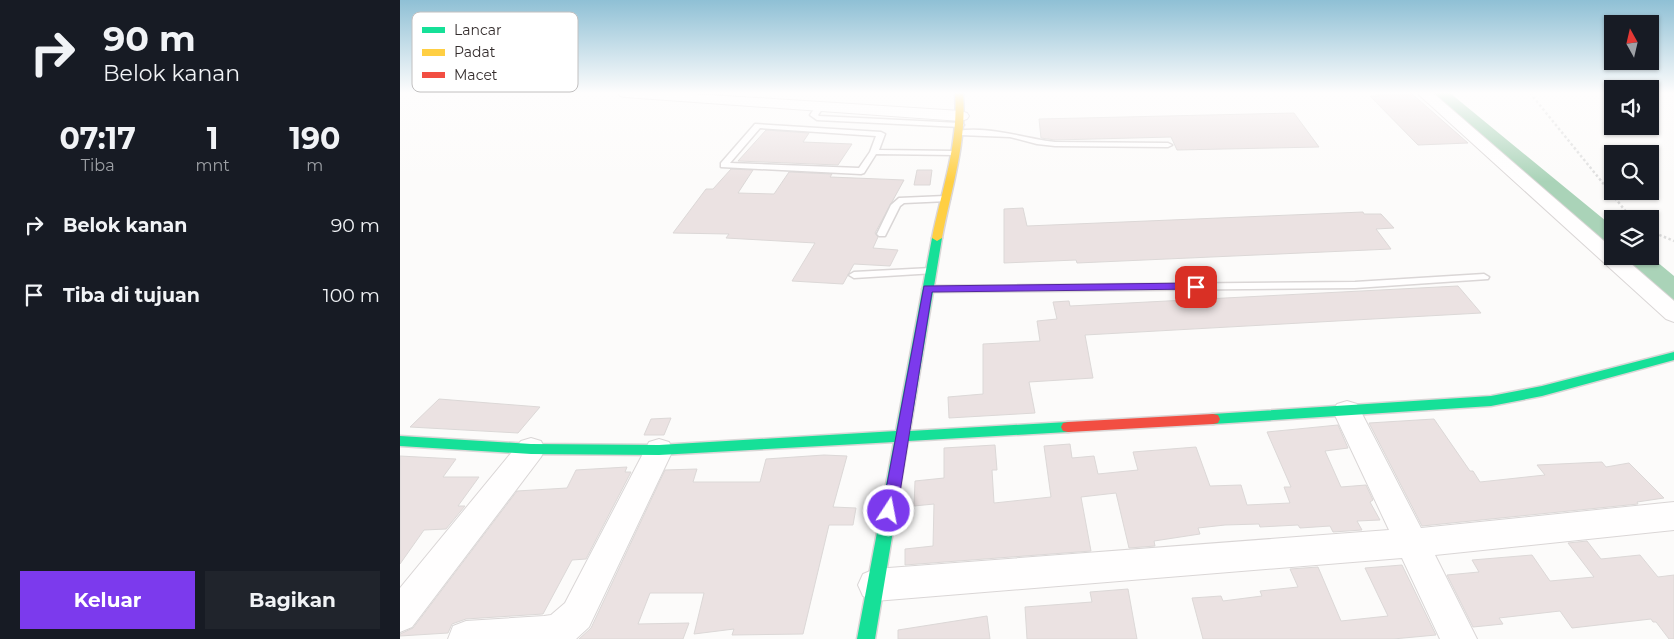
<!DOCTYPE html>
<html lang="id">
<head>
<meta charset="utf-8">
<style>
	body { margin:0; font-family:Montserrat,sans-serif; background:#20242c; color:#f1f3f6; height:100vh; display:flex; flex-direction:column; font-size:19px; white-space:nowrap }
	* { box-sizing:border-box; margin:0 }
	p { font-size:16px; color:#9ea1a6 }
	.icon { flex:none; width:28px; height:28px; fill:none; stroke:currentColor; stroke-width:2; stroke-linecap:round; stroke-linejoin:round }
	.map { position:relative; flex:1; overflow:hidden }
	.side { display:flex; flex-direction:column; background:#171b24; width:400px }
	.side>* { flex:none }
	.top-card { background:#171b24; color:#f1f3f6; overflow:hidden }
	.needle { width:32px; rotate:352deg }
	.controls { position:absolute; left:1204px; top:15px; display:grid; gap:10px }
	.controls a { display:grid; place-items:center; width:55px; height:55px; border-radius:0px; background:#171b24; box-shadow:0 1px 4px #0004; font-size:25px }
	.pin { position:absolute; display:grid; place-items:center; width:42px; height:42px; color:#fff; margin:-21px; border-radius:10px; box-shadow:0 2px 8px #0006 }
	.me { position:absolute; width:55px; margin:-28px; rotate:11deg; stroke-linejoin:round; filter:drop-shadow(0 0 4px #0008) }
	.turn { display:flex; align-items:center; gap:18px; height:105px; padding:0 20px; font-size:22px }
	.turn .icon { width:65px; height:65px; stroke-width:2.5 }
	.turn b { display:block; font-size:35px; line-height:42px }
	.eta { display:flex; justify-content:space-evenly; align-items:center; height:85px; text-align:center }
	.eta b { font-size:30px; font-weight:700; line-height:35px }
	.cta { display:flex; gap:10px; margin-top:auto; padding:10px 20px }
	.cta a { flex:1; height:58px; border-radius:0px; background:#7c3aed; color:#fff; font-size:20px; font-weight:700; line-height:58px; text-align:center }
	.cta a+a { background:#20242c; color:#f1f3f6 }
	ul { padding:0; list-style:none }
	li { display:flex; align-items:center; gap:15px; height:70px; padding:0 20px }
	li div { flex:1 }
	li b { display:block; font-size:19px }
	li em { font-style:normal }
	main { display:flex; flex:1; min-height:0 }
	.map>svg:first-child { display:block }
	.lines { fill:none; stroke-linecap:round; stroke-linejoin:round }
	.river { fill:#aad3b8; fill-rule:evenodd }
	.building { fill:#ebe2e2; stroke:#dcd8d7 }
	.lane-casing { stroke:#dad6d6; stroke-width:3 }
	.street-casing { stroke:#dad6d6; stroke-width:2 }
	.fast-casing { stroke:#dad6d6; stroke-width:3 }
	.slow-casing { stroke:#dad6d6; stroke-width:3 }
	.jam-casing { stroke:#dad6d6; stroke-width:3 }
	.path { stroke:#ddd; stroke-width:2.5; stroke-dasharray:2.5 2.5; stroke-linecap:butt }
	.lane { fill:#fffefe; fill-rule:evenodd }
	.street { fill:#fffefe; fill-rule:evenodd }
	.fast { fill:#16e098; fill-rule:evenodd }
	.slow { fill:#ffcf43; fill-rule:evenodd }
	.jam { fill:#f24e42; fill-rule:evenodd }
	.route { fill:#7c3aed; stroke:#51269a }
	.key { fill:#fff; stroke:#c2c0c0; stroke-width:1 }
	.key-label { font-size:14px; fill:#342d2d }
</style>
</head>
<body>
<main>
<section class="side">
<div class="top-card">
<div class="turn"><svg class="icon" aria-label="right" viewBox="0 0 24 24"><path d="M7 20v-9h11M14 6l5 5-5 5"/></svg><div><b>90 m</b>Belok kanan</div></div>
</div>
<div class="eta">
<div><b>07:17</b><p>Tiba</p></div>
<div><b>1</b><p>mnt</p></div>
<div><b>190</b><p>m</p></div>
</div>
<ul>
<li><svg class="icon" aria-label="right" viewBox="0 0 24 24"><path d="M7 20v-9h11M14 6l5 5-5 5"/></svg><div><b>Belok kanan</b></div><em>90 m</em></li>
<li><svg class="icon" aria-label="arrive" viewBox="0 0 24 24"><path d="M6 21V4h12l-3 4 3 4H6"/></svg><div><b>Tiba di tujuan</b></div><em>100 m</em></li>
</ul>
<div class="cta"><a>Keluar</a><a>Bagikan</a></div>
</section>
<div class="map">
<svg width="1274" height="639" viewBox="0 0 1274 639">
	<rect width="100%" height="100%" fill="#fcfbfa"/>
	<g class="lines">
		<path class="river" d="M1026,93H1050L1212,226V250L1201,247Z
			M1214,256H1250L1274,276V304L1262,300L1219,263Z"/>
	</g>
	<path class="building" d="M975,93H1011L1068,143L1018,145L970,96H979Z
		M894,113L919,147L777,150L771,137L655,140L641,138L639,119Z
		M366,130L409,133L403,142L452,144L438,165L338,161Z
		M331,169L353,170L338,193L374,194L389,172L432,174L430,177L504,180L475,233L478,237L473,248L498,250L490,266L454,264L443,284L392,281L415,243L326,238L329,234L273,233L306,189H313Z
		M517,170H532L530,185H514Z
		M623,208L627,226L963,212L964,214H981L994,228L976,229L991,249L677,263L676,260L604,263V209Z
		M1058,286L1081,313L685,335L693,378L629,382L635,413L549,418L548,397L583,394V344L640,341L637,321L657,319L653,302L669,301L670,306Z
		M39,399L89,403L140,407L118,433L10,427Z
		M271,418L264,435H244L251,419Z
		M1034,419L1070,471H1073L1080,482L1145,475L1137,465L1202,462L1206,467L1229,463L1264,498L1237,502L1238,504L1022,526L969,423Z
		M938,425L948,448L925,451L941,487L966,485L973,500L970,502L980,520L957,521L962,530L933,532L930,526L900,528L898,525L860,527L859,524L825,525L798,528L800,534L754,541L755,546L729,548L716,493L681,497L691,551L505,565V549L533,546L534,504L514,506L515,481L544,478V448L595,445L597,470H592L594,503L651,497L644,446L670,444L672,458L694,456L698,474L738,470L733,452L796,447L810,486L841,485L847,505L890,503L884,487H891L867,432Z
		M424,455L447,456L433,507L456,508L453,525H429L403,634L332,635L334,629L294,634L304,593H250L238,624L289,623L283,639H179L191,628L265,470L297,469L293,482H360L366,459Z
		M0,456L56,459L43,477H79L58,506H65L46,529L24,530L0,564Z
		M227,467L225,472H231L186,559L172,560L143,614L66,619L52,624L48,633L0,636V634L13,628L117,491L167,488L176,470Z
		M1187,541L1201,559L1240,555L1258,577L1274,575V639H1269L1256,622H1253L1251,619L1172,628L1160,611L1099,618L1103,624L1073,627L1047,575L1079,572L1072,560L1132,555L1150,581L1194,577L1168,543Z
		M1002,565L1036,635L993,639H803L792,598L821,596L823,601L862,596L860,591L898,587L890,569L918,567L941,621L988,616L965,568Z
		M728,589L737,639H627L625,607L692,602L690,592Z
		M587,616L590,639H498V630Z"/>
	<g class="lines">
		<g class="lane-casing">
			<path id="lane" d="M416,106L423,108L418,115L419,116L560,123L564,125L560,127L417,120L410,115Z
				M355,124L481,132L485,134L479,150L555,151L559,153L555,155L476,154L464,173L461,174L321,167V163ZM360,128L476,136L470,152L459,168L330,163Z
				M557,131C590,126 623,138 655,142L768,143L772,145L768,147L655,146L637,144L610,137L560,135L556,133Z
				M545,196L550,199L548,201L504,203L500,206L485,236H479L477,234L491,205L499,198Z
				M531,268L536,271L535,273L454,278L449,275L454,272Z
				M1084,274L1089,277L1088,279L955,288L527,292L522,289L527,286L955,282Z"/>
		</g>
		<g class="street-casing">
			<path id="street" d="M218,93H279L561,111L567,113L569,116L567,119L561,121L225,97L220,96Z
				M1017,93H1033L1212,248V256H1222L1274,301V322L1266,319Z
				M947,401L957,404L1021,528L1274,502V530L1035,555L1077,639H1040L1002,558L475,601L463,596L458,585L463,574L475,569L989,530L933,411L937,404Z
				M131,438L141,441L145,449L141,457L12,627L0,632V588L121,441Z
				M259,439L269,442L273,450L189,627L176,639H48L53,626L66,621L144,616L151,615L165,603L249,442Z"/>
		</g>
		<g class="fast-casing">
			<path id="fast" d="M537,235L542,238L510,431L668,422L673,423L675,427L673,431L668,432L508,441L475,639H457L494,442L259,455L131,454L0,446V436L131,444L259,445L496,431L532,238Z
				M1274,352V360L1142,396L1091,406L813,424L808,423L806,419L808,415L813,414L1091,396L1142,386Z"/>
		</g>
		<g class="slow-casing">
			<path id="slow" d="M555,93H563C567,143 551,189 542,238L537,241L532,238C542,189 559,143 555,93Z"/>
		</g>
		<g class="jam-casing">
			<path id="jam" d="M813,414L818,415L820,419L818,423L813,424L668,432L663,431L661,427L663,423L668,422Z"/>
		</g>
		<path class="path" d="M1130,93L1232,219
			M1250,231L1274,241"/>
		<use href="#lane" class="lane"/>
		<use href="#street" class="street"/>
		<use href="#fast" class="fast"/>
		<use href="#slow" class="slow"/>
		<use href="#jam" class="jam"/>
	</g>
	<linearGradient id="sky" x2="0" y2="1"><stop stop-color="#8fc0d5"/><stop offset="0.51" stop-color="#fefdfd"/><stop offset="1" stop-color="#fefdfd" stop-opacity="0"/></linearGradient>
	<rect width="1274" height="182" fill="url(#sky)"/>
	<path class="route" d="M796,283L802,287L800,289L532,292L497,511L495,515L489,517L484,515L482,511L524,286Z"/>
	<rect x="12" y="12" width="166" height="80" rx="8" class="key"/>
	<rect x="22" y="27" width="23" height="6" fill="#16e098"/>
	<rect x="22" y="49" width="23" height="7" fill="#ffcf43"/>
	<rect x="22" y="72" width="23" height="6" fill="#f24e42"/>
	<g class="key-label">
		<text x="54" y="35">Lancar</text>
		<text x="54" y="57">Padat</text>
		<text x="54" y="80">Macet</text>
	</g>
</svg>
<div class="controls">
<a><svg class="needle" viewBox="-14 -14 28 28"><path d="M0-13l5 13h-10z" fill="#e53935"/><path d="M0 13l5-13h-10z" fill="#9ea1a6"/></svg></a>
<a><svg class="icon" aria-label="sound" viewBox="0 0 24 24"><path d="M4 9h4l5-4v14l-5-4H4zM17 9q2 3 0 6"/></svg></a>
<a><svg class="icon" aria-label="search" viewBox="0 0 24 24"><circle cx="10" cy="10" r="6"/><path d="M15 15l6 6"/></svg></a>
<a><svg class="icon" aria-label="layers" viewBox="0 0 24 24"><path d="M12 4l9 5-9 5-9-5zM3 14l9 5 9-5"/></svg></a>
</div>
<div class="pin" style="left:796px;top:287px;background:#d93025"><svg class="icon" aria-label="arrive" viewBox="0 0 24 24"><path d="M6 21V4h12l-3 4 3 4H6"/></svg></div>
<svg class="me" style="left:489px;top:511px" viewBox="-20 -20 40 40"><circle r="17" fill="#7c3aed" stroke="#fff" stroke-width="3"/><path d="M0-11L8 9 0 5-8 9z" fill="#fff"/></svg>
</div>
</main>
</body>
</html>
